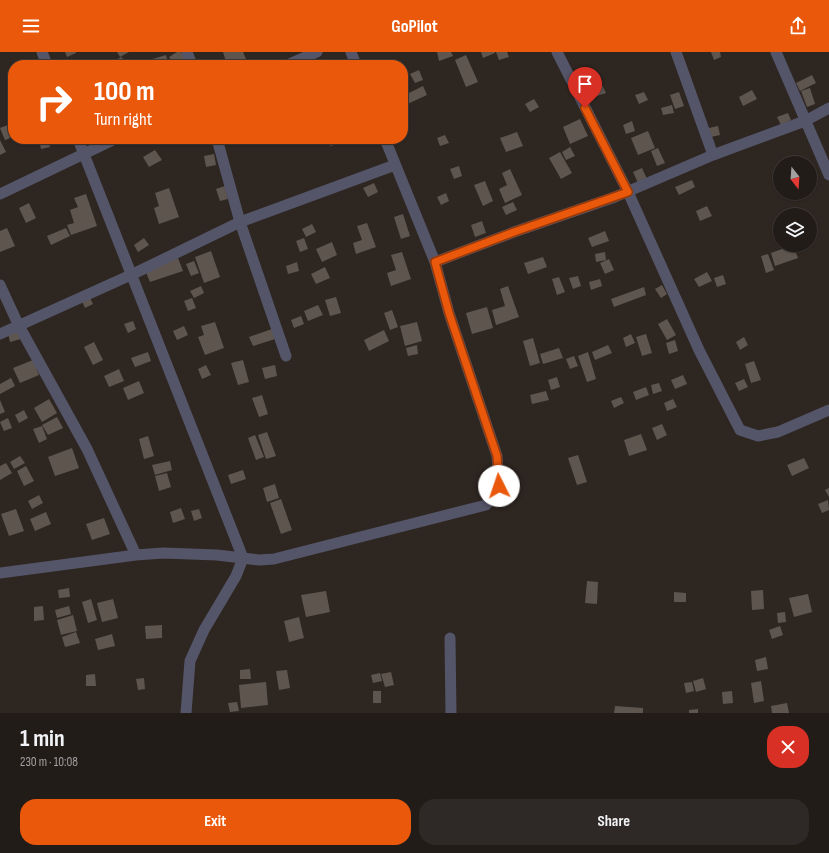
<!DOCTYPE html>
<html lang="en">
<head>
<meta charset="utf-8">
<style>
	body { margin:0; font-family:"Sofia Sans Condensed",sans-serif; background:#2e2926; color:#f1f3f6; height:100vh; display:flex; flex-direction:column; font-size:15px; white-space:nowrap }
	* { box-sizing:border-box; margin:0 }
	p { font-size:13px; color:#a2a1a2 }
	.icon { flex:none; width:22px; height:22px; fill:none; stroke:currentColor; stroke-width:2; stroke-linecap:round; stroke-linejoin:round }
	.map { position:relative; height:661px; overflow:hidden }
	.panel { display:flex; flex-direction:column; background:#221c19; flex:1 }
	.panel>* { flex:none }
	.guide { position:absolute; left:8px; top:8px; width:400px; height:84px; border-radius:16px; box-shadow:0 1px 3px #0004,0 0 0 1px #3f3a38; background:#ea580c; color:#fff; overflow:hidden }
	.needle { width:26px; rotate:163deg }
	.buttons { position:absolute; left:773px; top:104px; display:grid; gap:8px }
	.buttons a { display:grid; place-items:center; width:44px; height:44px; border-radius:50%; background:#221c19; box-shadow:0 1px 3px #0004,0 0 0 1px #3f3a38; font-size:20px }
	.pin { position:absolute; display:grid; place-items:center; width:34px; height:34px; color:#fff; margin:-41px -17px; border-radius:50% 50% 50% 0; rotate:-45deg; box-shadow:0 0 4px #0007 }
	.pin .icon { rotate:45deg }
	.me { position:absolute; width:44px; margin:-22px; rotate:356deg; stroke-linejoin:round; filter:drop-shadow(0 0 3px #0008) }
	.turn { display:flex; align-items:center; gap:14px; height:84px; padding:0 20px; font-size:18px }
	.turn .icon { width:52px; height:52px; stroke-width:2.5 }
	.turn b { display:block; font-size:28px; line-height:34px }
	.round { display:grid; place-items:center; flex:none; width:42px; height:42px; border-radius:16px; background:#2e2926 }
	.headline { display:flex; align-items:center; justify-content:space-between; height:68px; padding:0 20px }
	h1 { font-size:24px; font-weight:700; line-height:30px }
	.cta { display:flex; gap:8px; margin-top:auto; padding:8px 20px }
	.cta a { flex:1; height:46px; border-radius:16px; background:#ea580c; color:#fff; font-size:16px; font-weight:700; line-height:46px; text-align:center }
	.cta a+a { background:#2e2926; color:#f1f3f6 }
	header { display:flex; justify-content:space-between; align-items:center; height:52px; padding:0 20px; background:#ea580c; color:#fff; font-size:18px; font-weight:700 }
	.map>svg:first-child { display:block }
	.building { fill:#5e554f }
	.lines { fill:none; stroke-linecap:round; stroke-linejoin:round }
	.minor { stroke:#555569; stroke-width:11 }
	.route-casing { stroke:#983908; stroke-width:10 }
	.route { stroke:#ea580c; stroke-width:7 }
</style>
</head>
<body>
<header><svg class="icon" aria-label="menu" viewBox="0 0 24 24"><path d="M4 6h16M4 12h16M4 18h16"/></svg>GoPilot<svg class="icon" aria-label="share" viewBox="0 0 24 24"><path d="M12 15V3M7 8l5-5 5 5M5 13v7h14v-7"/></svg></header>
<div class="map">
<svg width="829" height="661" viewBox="0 0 829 661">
	<rect width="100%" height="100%" fill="#2e2621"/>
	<path class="building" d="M65,0H76V1L67,5Z
		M117,0H129L120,5Z
		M177,0H181L186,9L179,13H174L169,5Z
		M223,0H243L246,7L227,13Z
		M437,0H451L453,4L439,9Z
		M481,0H495V1L483,6Z
		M496,0H507L509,5L499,8Z
		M711,0H720L721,5L714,8Z
		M166,3L169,13H150L149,8Z
		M466,3L478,30L466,35L455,8Z
		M122,5L125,13H104Z
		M419,18L423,28L415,31L410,22Z
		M812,23L816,31L800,39L796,31Z
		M602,33L606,41L597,44L594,37Z
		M423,34L427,43L403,54V44Z
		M810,36L815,52L807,55L801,39Z
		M752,38L757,47L743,54L739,45Z
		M644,40L648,48L639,52L635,43Z
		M679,40L684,54L675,57L670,43Z
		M534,47L539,55L530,60L525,52Z
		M672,53L674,61L663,63L661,56Z
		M788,61L791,68L781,73L777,65Z
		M580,67L588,84L570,92L563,75Z
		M632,69L635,79L626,82L623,73Z
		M13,71V85L5,88L0,76Z
		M718,74L720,83L711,85L709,76Z
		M648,79L655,96L638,103L631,86Z
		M517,80L523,94L506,100L500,86Z
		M445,83L449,91L440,94L437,86Z
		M39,87H48L50,95L41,97Z
		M328,87H340L341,91L330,94Z
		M346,87H357L347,90Z
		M0,88L6,100L0,103Z
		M570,95L575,104L566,108L562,100Z
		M658,96L665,111L657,114L651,99Z
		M155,98L162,108L149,115L143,105Z
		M560,100L572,121L561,127L549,106Z
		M214,102L216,113L206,115L204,104Z
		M459,114L462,124L454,127L450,117Z
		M642,116L647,127L638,131L633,120Z
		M510,117L522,143L505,151L499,137L507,133L502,121Z
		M692,128L695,135L679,143L675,135Z
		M485,129L493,149L483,154L474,133Z
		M374,131L378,140L368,145L363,136Z
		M225,134L228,147L220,149L216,137Z
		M169,136L179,165L159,172L154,156L159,154L155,141Z
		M446,141L449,149L441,153L437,145Z
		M86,142L97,174L71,183L67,173L74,171L70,158L78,155L74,146Z
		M513,150L517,158L506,163L502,155Z
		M29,151L36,166L26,171L19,156Z
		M707,154L712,164L700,169L696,159Z
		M403,162L410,184L401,187L394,165Z
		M482,169L486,181L475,185L471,173Z
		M367,171L376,195L356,202L353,191L362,188L357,174Z
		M312,172L316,180L306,185L302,177Z
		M813,175L816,185L810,186V176Z
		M7,176L15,194L0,200V179Z
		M66,176L70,184L51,193L47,184Z
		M605,179L609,189L592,195L588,186Z
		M144,186L149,193L138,200L134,193Z
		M304,186L308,197L300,200L296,189Z
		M332,190L337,203L322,210L316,197Z
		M793,193L798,206L775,214L771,201Z
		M211,199L220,225L204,231L195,205Z
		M402,200L411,227L391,234L387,221L396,218L391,203Z
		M605,200L606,208L596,210L595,202Z
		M768,202L774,218L766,221L761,204Z
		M543,205L547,215L528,222L524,211Z
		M178,206L183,219L150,230L145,218Z
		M609,207L614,218L605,222L600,211Z
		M194,209L199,221L191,224L186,212Z
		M297,210L299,219L288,222L286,214Z
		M325,215L330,226L316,232L311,222Z
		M707,220L712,229L699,235L694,227Z
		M723,223L726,232L717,235L714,226Z
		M578,224L581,234L573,237L569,226Z
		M559,225L565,240L557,243L552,227Z
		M600,227L602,234L591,238L589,230Z
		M662,233L667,242L661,246L655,237Z
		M201,234L204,241L194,246L190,239Z
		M508,234L519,265L496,273L492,258L505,254L500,237Z
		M644,235L646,243L614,255L611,247Z
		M89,244L93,252L85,256L81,247Z
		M336,245L341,261L330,264L325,248Z
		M192,246L196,256L188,259L184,249Z
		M318,253L323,263L308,269L304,259Z
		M487,255L493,276L472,282L466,261Z
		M392,258L398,275L390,278L384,261Z
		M301,264L304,272L294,276L291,268Z
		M667,267L676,283L667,288L658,272Z
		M133,269L136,277L128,281L124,272Z
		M215,270L224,296L205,303L198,285L204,283L201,274Z
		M417,270L422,289L405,294L400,274Z
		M184,274L188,283L177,288L173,279Z
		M272,277L275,287L253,294L249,285Z
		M19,278L21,287L10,290L8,281Z
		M384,278L389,289L369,299L364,288Z
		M631,282L635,291L626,295L623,286Z
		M646,282L652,301L642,304L636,285Z
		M744,285L748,293L740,298L736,290Z
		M533,286L540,311L530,314L523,289Z
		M675,288L678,299L669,302L666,291Z
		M94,290L103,308L93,313L84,295Z
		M417,293L418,302L408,304L406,296Z
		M608,293L612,301L595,308L592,300Z
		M559,296L563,306L543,312L540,302Z
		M148,300L151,309L135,315L131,306Z
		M588,300L596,327L587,330L578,304Z
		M574,304L578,314L570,317L566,307Z
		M33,308L39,323L20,331L13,316Z
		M243,308L249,330L238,333L231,311Z
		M754,309L761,328L751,331L745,312Z
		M206,313L211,323L202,327L198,317Z
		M275,313L277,324L265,327L262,316Z
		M119,317L124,329L109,335L104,324Z
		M683,323L687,332L675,337L671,328Z
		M557,325L560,335L551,338L548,328Z
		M11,326L15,334L0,342V332Z
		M744,327L748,335L739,339L735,331Z
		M139,329L144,341L128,348L123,336Z
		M659,331L662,339L653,342L651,333Z
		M646,335L649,343L636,348L633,340Z
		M546,339L549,348L532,352L530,343Z
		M262,343L268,362L259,365L252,346Z
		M621,345L624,351L614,356L611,349Z
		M49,347L57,361L42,370L34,356Z
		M673,347L677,355L667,359L664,351Z
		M0,348L5,360L0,362Z
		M24,358L28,366L19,371L15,363Z
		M57,365L63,376L48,383L42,373Z
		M8,366L12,376L4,379L0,370Z
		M662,372L667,383L657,388L652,376Z
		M42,374L47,387L39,391L33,377Z
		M267,380L276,404L266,407L258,383Z
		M641,382L647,398L629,404L624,388Z
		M255,383L264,405L256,408L248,386Z
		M148,384L154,404L144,407L139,387Z
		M72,396L79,416L55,424L48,405Z
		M578,403L587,430L577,433L568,406Z
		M20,404L25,411L14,417L10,410Z
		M804,406L809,416L792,424L787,413Z
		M170,409L172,418L155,423L152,413Z
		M6,411L12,421L0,428V414Z
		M26,414L34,429L24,434L17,419Z
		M243,418L246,427L231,432L228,423Z
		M167,421L171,435L159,439L155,424Z
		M275,432L279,446L267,450L263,436Z
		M829,436V445L825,438Z
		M39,443L43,451L32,457L28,449Z
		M281,447L292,478L281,482L270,451Z
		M828,448L829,458L822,461L818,452Z
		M181,456L185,467L173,471L170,460Z
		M16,457L24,479L9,484L1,462Z
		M199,457L202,466L194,469L191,459Z
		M46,460L51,472L35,479L30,467Z
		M104,466L110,482L92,488L86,472Z
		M587,529L598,530L597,552L585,551Z
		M69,536L70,545L59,546L58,538Z
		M763,538L764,557L752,558L751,539Z
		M326,539L330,560L306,565L301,543Z
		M674,540L686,541V550H674Z
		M808,542L812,560L794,565L789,546Z
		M91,547L97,568L88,571L82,550Z
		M113,547L118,566L102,570L97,551Z
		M43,554L44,568L34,569V555Z
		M69,554L71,562L57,566L55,558Z
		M785,560L786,570L778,571L777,561Z
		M73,563L77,579L61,583L57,568Z
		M299,565L304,586L289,590L284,569Z
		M162,573V586L146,587L145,574Z
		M780,574L783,583L772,587L769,578Z
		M76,580L80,591L65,595L62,585Z
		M112,582L115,594L98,598L95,587Z
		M766,605L768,617L757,619L755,608Z
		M250,617L251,627H240V618Z
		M287,618L290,636L279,638L276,619Z
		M391,620L394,633L385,635L381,622Z
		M380,621L382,629L373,631L371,623Z
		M95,622L96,634H86V623Z
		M144,626L145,637L138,638L136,627Z
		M703,626L706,637L696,640L693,629Z
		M761,629L764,649L754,651L751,631Z
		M266,630L268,653L241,656L239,633Z
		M692,630L694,639L686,641L684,631Z
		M373,639H381V651H373Z
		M732,639L733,651L723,652L722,640Z
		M237,650L239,659L230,660L228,651Z
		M787,651L789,661H772L771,654Z
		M615,654L643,656V661H614Z
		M698,657V661H689V658Z"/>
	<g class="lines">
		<path class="minor" d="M42,0L47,13
			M187,0L192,13
			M351,0L356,13
			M557,0L628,140L699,298L740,378L758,384L778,380L829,358
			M676,0L713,103
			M776,0L829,123
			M287,13L317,0
			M78,87L243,506L236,524L204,578L190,609L186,661
			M217,87L240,170L286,304
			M0,142L115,87
			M435,210L514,180L615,145L713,103L805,69L829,56
			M0,233L18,272L87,397L136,503
			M0,282L133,222L240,170L395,113
			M0,521L136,503L163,501L217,503L259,508L274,507L486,453L499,434L497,404L449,261L435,210L385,87
			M450,586L451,661"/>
	</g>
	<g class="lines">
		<g class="route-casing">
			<path id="route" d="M499,434L497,404L449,261L435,210L514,180L628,140L585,56"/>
		</g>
		<use href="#route" class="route"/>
	</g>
</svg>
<div class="buttons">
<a><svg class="needle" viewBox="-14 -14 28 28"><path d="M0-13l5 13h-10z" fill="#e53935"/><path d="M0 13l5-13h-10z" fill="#a2a1a2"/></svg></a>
<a><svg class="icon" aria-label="layers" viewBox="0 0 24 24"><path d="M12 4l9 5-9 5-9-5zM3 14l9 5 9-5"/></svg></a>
</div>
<div class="pin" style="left:585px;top:56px;background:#d93025"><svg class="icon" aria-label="arrive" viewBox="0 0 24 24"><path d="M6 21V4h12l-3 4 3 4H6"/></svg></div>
<svg class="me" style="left:499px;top:434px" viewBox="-20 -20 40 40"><circle r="19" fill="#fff"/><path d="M0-13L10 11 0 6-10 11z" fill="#ea580c"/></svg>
<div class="guide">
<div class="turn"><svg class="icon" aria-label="right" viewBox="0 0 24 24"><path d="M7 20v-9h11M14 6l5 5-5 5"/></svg><div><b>100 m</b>Turn right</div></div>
</div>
</div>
<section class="panel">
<div class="headline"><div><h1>1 min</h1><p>230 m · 10:08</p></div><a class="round" style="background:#d93025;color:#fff"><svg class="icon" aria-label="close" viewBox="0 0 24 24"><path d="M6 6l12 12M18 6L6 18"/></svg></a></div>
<div class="cta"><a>Exit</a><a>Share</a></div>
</section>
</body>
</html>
